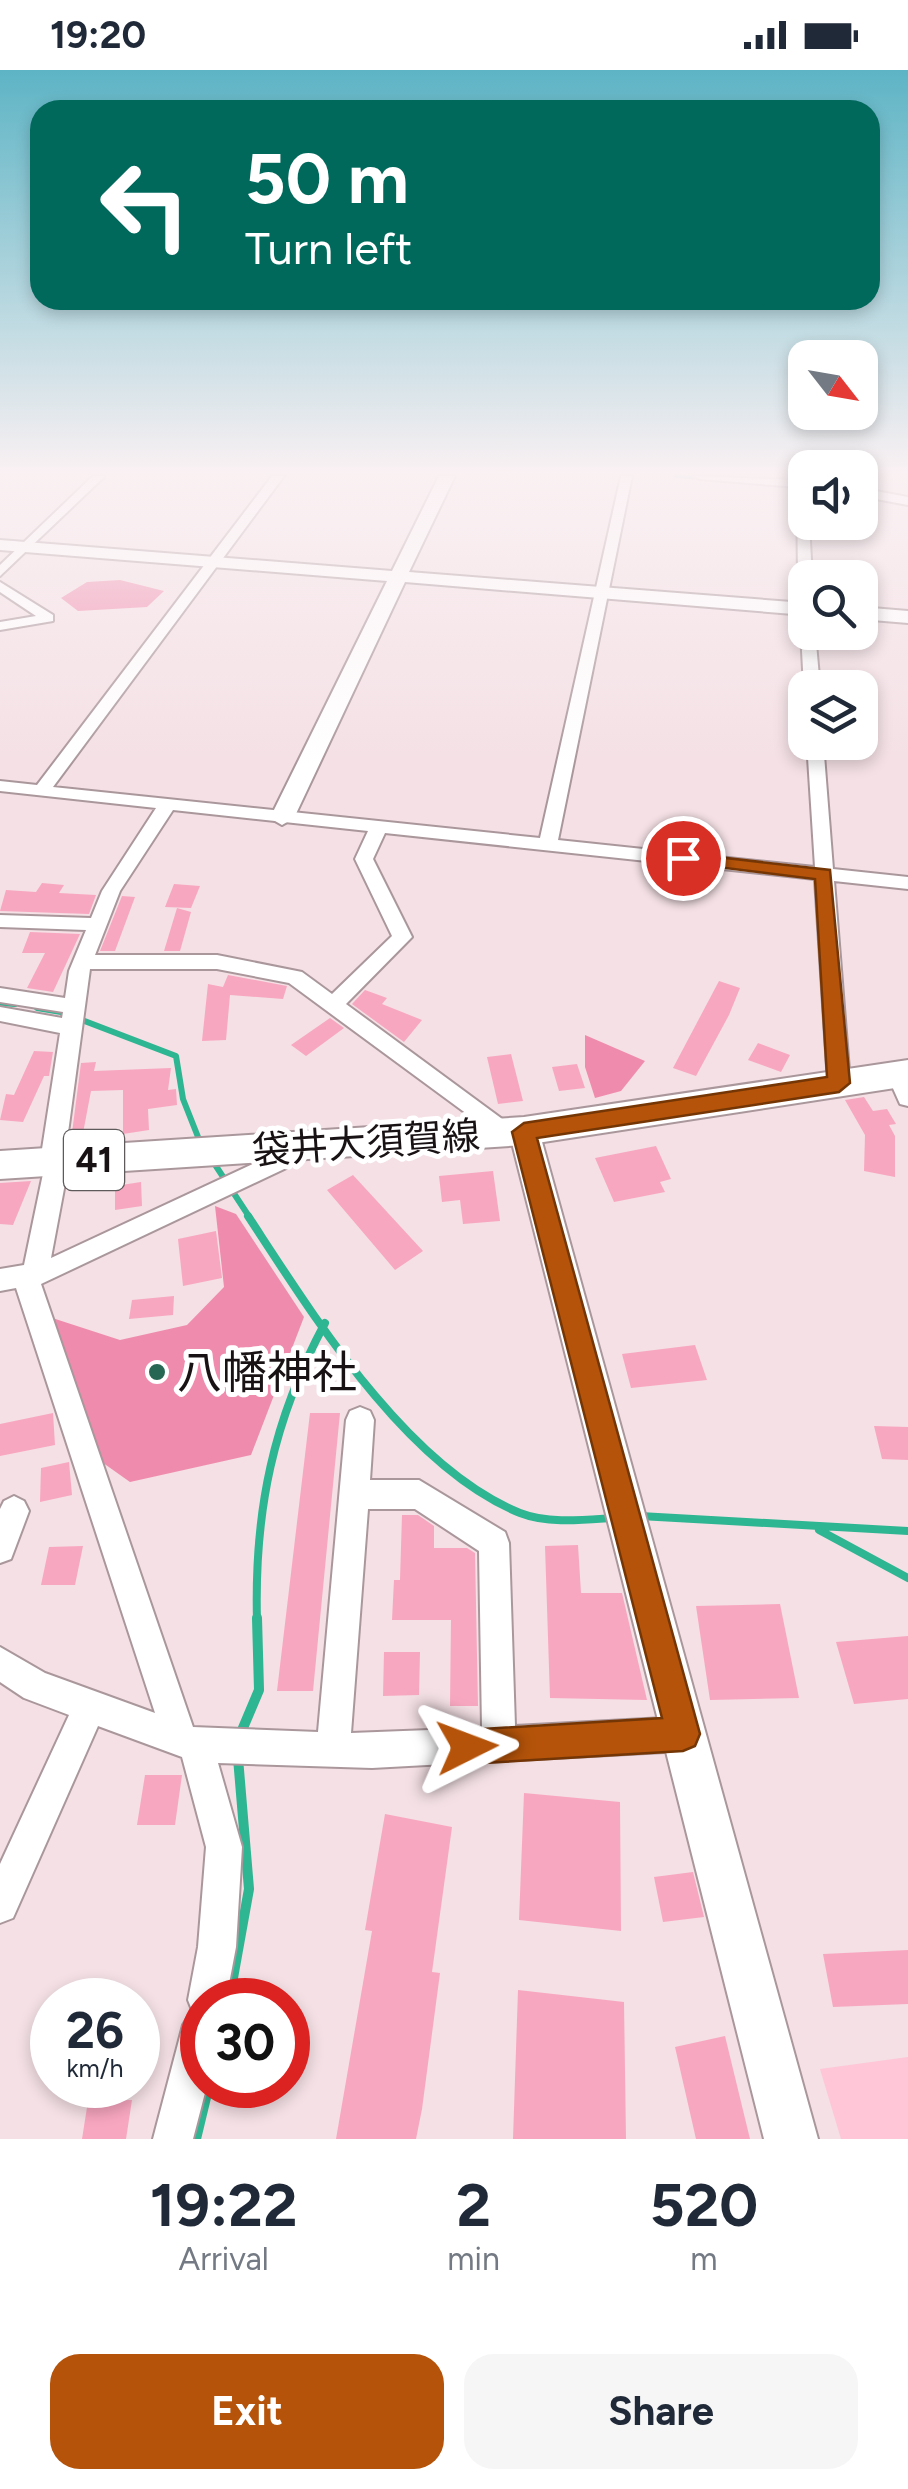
<!DOCTYPE html>
<html lang="en">
<head>
<meta charset="utf-8">
<style>
	body { margin:0; font-family:Figtree,"Noto Sans JP",sans-serif; background:#f6f6f7; color:#1f2937; height:100vh; display:flex; flex-direction:column; font-size:38px; white-space:nowrap }
	* { box-sizing:border-box; margin:0 }
	p { font-size:32px; color:#747a83 }
	.icon { flex:none; width:55px; height:55px; fill:none; stroke:currentColor; stroke-width:2; stroke-linecap:round; stroke-linejoin:round }
	.map { position:relative; height:2069px; overflow:hidden }
	.panel { display:flex; flex-direction:column; background:#fff; flex:1 }
	.panel>* { flex:none }
	.banner { position:absolute; left:30px; top:30px; width:850px; height:210px; border-radius:30px; box-shadow:0 5px 15px #0003; background:#00695c; color:#fff; overflow:hidden }
	.needle { width:65px; rotate:121deg }
	.buttons { position:absolute; left:788px; top:270px; display:grid; gap:20px }
	.buttons a { display:grid; place-items:center; width:90px; height:90px; border-radius:20px; background:#fff; box-shadow:0 5px 15px #0003; font-size:50px }
	.speed { position:absolute; left:30px; top:1908px; display:flex; gap:20px; font-size:50px; font-weight:700; text-align:center }
	.speed>* { display:grid; place-content:center; width:130px; height:130px; border-radius:50%; background:#fff; box-shadow:0 5px 15px #0003; line-height:1 }
	.speed small { font-size:25px; font-weight:400 }
	.speed .limit { border:15px solid #d22; background:#fff; color:#111 }
	.pin { position:absolute; display:grid; place-items:center; width:85px; height:85px; color:#fff; margin:-42px; border:5px solid #fff; border-radius:50%; box-shadow:0 2px 10px #0007 }
	.me { position:absolute; width:110px; margin:-55px; rotate:87deg; stroke-linejoin:round; filter:drop-shadow(0 0 8px #0008) }
	.turn { display:flex; align-items:center; gap:35px; height:210px; padding:0 50px; font-size:45px }
	.turn .icon { width:130px; height:130px; stroke-width:2.5 }
	.turn b { display:block; font-size:70px; line-height:85px }
	.eta { display:flex; justify-content:space-evenly; align-items:center; height:170px; text-align:center }
	.eta b { font-size:60px; font-weight:700; line-height:70px }
	.action { display:flex; gap:20px; margin-top:auto; padding:20px 50px }
	.action a { flex:1; height:115px; border-radius:30px; background:#b45309; color:#fff; font-size:40px; font-weight:700; line-height:115px; text-align:center }
	.action a+a { background:#f6f6f7; color:#1f2937 }
	.status { display:flex; justify-content:space-between; align-items:center; height:70px; padding:0 50px; background:#fff; direction:ltr }
	.status svg { height:28px; fill:currentColor }
	.map>svg:first-child { display:block }
	.green { fill:#fec6d6 }
	.forest { fill:#ef8cad }
	.lines { fill:none; stroke-linecap:round; stroke-linejoin:round }
	.stream-far3 { stroke:#2eb591; stroke-width:4 }
	.stream-far2 { stroke:#2eb591; stroke-width:6 }
	.stream-far1 { stroke:#2eb591; stroke-width:8 }
	.stream { stroke:#2eb591; stroke-width:10 }
	.building { fill:#f8a7c0 }
	.street-casing { stroke:#aa979c; stroke-width:4 }
	.secondary-casing { stroke:#aa979c; stroke-width:4 }
	.primary-casing { stroke:#aa979c; stroke-width:4 }
	.street { fill:#fff; fill-rule:evenodd }
	.secondary { fill:#fff; fill-rule:evenodd }
	.primary { fill:#fff; fill-rule:evenodd }
	.route { fill:#b45309; stroke:#753606; stroke-width:2.5 }
	.poi-dot { fill:#276653; stroke:#fff; stroke-width:4 }
	.labels { text-anchor:middle; dominant-baseline:central; stroke-width:10; stroke-linejoin:round; paint-order:stroke }
	.shield { fill:#fff; stroke:#5e595a; stroke-width:2.5 }
	.shield-label { font-size:35px; font-weight:bold; fill:#191214 }
	.street-label { font-size:38px; fill:#191214; stroke:#fff }
	.near-poi-label { font-size:45px; fill:#191214; stroke:#fff; text-anchor:start }
</style>
</head>
<body>
<div class="status"><b>19:20</b><svg viewBox="0 0 49 12"><path d="M0 12V9h3v3zM5 12V6h3v6zM10 12V3h3v9zM15 12V0h3v12zM26 1h20v11H26zM47 4h2v5h-2z"/></svg></div>
<div class="map">
<svg width="908" height="2069" viewBox="0 0 908 2069">
	<rect width="100%" height="100%" fill="#f4e0e5"/>
	<path class="green" d="M908,1987V2069H841L820,1999Z"/>
	<path class="forest" d="M120,510L164,521L147,537L78,541L61,528L87,512Z
		M585,965L645,991L621,1021L595,1028L585,997Z
		M215,1136L236,1144L304,1247L251,1385L130,1412L82,1378L37,1243L120,1270L187,1255L224,1217Z"/>
	<g class="lines">
		<path class="stream-far3" d="M675,406L704,408"/>
		<path class="stream-far2" d="M0,933L15,934
			M37,938L61,942L176,986L183,1029L200,1072
			M212,1090L250,1148"/>
		<path class="stream-far1" d="M248,1146C313,1245 406,1397 520,1443C548,1454 583,1450 612,1448
			M640,1446L908,1461
			M819,1460L908,1508
			M257,1551C254,1441 273,1350 325,1253"/>
		<path class="stream" d="M240,1665L259,1620L257,1548
			M229,1930L249,1819L238,1688
			M196,2069L209,2015"/>
	</g>
	<path class="building" d="M42,813L64,815L59,823L96,825L89,844L0,841L6,820L36,822Z
		M174,814L200,816L191,838L165,837Z
		M122,826L135,827L115,881H100Z
		M177,838L191,842L180,881H164Z
		M30,862L80,864L53,922L27,918L45,883H22Z
		M228,905L287,916L283,929L230,925L226,970L202,971L208,914L223,917Z
		M719,911L740,918L729,945L696,1006L673,998Z
		M365,920L387,928L382,934L422,950L404,972L352,934Z
		M330,948L344,958L306,986L291,975Z
		M758,973L790,985L781,1002L748,990Z
		M34,981L53,982L49,1006H44L23,1052L0,1050L6,1024L14,1025Z
		M511,984L523,1031L498,1034L487,987Z
		M96,992L94,1001L171,998L168,1020L176,1019L177,1035L148,1039L149,1060L123,1064V1020L91,1021L83,1063H72L81,993Z
		M577,994L585,1018L559,1021L552,997Z
		M864,1027L873,1041L887,1039L896,1054L889,1055L895,1066V1107L864,1101L865,1065L845,1030Z
		M656,1076L671,1109L660,1112L665,1122L614,1132L595,1088Z
		M493,1101L500,1151L463,1154L460,1130L442,1132L439,1106Z
		M353,1105L423,1181L395,1200L327,1120Z
		M31,1111L13,1155L0,1154V1113Z
		M141,1112L142,1136L115,1140V1116Z
		M216,1161L222,1208L183,1216L178,1169Z
		M174,1226L173,1245L129,1249L132,1230Z
		M695,1275L707,1310L631,1318L622,1284Z
		M53,1343L55,1375L0,1386V1354Z
		M310,1343H340L313,1621H277Z
		M874,1356L908,1357V1390L882,1389Z
		M69,1392L72,1425L40,1432L41,1398Z
		M402,1445H418L434,1456V1478H467L475,1483L478,1636H450L451,1550H392L394,1510H400Z
		M578,1475L581,1523H622L647,1630L550,1628L545,1476Z
		M83,1476L75,1515H41L49,1477Z
		M780,1534L799,1628L710,1630L696,1536Z
		M908,1566V1629L854,1634L836,1572Z
		M384,1582H420L419,1625L383,1626Z
		M145,1705H182L175,1755H137Z
		M524,1723L620,1732L621,1861L519,1850Z
		M385,1744L452,1757L432,1902L440,1903L422,2039L416,2069H336L372,1861L365,1860Z
		M693,1802L704,1847L663,1852L654,1807Z
		M908,1880V1934L833,1937L823,1884Z
		M518,1920L624,1932L626,2069H513Z
		M725,1966L750,2069H696L675,1977Z
		M132,2030L126,2069H82L88,2031Z"/>
	<g class="lines">
		<g class="street-casing">
			<path id="street" d="M93,406H105L0,506V495Z
				M272,406H284L53,717L540,768L621,406H632L558,770L815,797L807,672H823L833,799L908,807V819L834,811L850,1013L839,1021L828,1013L815,809L385,763L373,789L412,867L346,934L513,1057L517,1063L513,1069L505,1072L289,913L217,899H90L65,1085L69,1092L51,1188L300,1072H316L320,1078L316,1084L41,1214L193,1657L318,1662L346,1350L350,1341L360,1337L370,1341L374,1350L370,1410H419L505,1462L509,1473L515,1656L683,1647L695,1652L700,1664L695,1676L683,1681L372,1698L218,1693L242,1777L236,1877L226,1930H202V2015H207L193,2069H153L183,1955L192,1940L188,1930L198,1877L206,1777L182,1687L98,1656L13,1848L0,1853V1794L69,1645L24,1628L0,1612V1577L45,1603L155,1643L16,1218L0,1221V1199L24,1195L44,1099L40,1092L60,963L0,951V937L62,948L63,942L0,932V918L65,928L69,901L86,860L0,857V845L91,848L102,821L156,738L0,721V711L37,715ZM173,740L368,761L355,789L392,866L332,924L302,902L217,885H95L120,821ZM368,1439H415L479,1481L482,1658L351,1663Z
				M694,406L796,410L797,406H805V452H809L812,508H805V512L798,508L797,417L699,409Z
				M860,418L908,427V435L860,426Z
				M0,512L53,545V551L0,560V552L36,546L0,522Z
				M805,558V562H815L820,618H804L801,562Z
				M898,997L908,1003V1036L900,1034L887,1005Z
				M14,1426L24,1431L29,1441L11,1489L0,1493V1439L4,1431Z"/>
		</g>
		<g class="secondary-casing">
			<path id="secondary" d="M439,406H455L409,502L805,533V545L405,512L294,748L282,755L270,748L387,511L0,480V470L392,501Z
				M860,537L908,541V553L860,549Z
				M524,1049L535,1053L539,1061L818,2069H764L509,1061L513,1053Z"/>
		</g>
		<g class="primary-casing">
			<path id="primary" d="M908,990V1016L524,1075L0,1109V1081L524,1047Z"/>
		</g>
		<use href="#street" class="street"/>
		<use href="#secondary" class="secondary"/>
		<use href="#primary" class="primary"/>
	</g>
	<linearGradient id="sky" x2="0" y2="1"><stop stop-color="#5db4c5"/><stop offset="0.58" stop-color="#faf1f3"/><stop offset="1" stop-color="#faf1f3" stop-opacity="0"/></linearGradient>
	<rect width="908" height="695" fill="url(#sky)"/>
	<path class="route" d="M683,783L830,800L850,1013L839,1022L537,1068L700,1664L695,1676L683,1681L467,1694L455,1689L450,1677L455,1665L467,1660L662,1648L512,1062L524,1053L827,1007L815,809L677,792V784Z"/>
	<circle class="poi-dot" cx="157" cy="1302" r="10"/>
	<g class="labels">
		<rect class="shield" x="64" y="1060" width="60" height="60" rx="8"/>
		<g class="shield-label">
			<text x="94" y="1090">41</text>
		</g>
		<g class="street-label">
			<text transform="translate(366 1073) rotate(-4)">袋井大須賀線</text>
		</g>
		<g class="near-poi-label">
			<text x="177" y="1302">八幡神社</text>
		</g>
	</g>
</svg>
<div class="buttons">
<a><svg class="needle" viewBox="-14 -14 28 28"><path d="M0-13l5 13h-10z" fill="#e53935"/><path d="M0 13l5-13h-10z" fill="#747a83"/></svg></a>
<a><svg class="icon" aria-label="sound" viewBox="0 0 24 24"><path d="M4 9h4l5-4v14l-5-4H4zM17 9q2 3 0 6"/></svg></a>
<a><svg class="icon" aria-label="search" viewBox="0 0 24 24"><circle cx="10" cy="10" r="6"/><path d="M15 15l6 6"/></svg></a>
<a><svg class="icon" aria-label="layers" viewBox="0 0 24 24"><path d="M12 4l9 5-9 5-9-5zM3 14l9 5 9-5"/></svg></a>
</div>
<div class="speed"><div>26<small>km/h</small></div><div class="limit">30</div></div>
<div class="pin" style="left:683px;top:788px;background:#d93025"><svg class="icon" aria-label="arrive" viewBox="0 0 24 24"><path d="M6 21V4h12l-3 4 3 4H6"/></svg></div>
<svg class="me" style="left:467px;top:1677px" viewBox="-20 -20 40 40"><path d="M0-17L14 15 0 8-14 15z" fill="#b45309" stroke="#fff" stroke-width="4"/></svg>
<div class="banner">
<div class="turn"><svg class="icon" aria-label="left" viewBox="0 0 24 24"><path d="M17 20v-9H6M10 6l-5 5 5 5"/></svg><div><b>50 m</b>Turn left</div></div>
</div>
</div>
<section class="panel">
<div class="eta">
<div><b>19:22</b><p>Arrival</p></div>
<div><b>2</b><p>min</p></div>
<div><b>520</b><p>m</p></div>
</div>
<div class="action"><a>Exit</a><a>Share</a></div>
</section>
</body>
</html>
